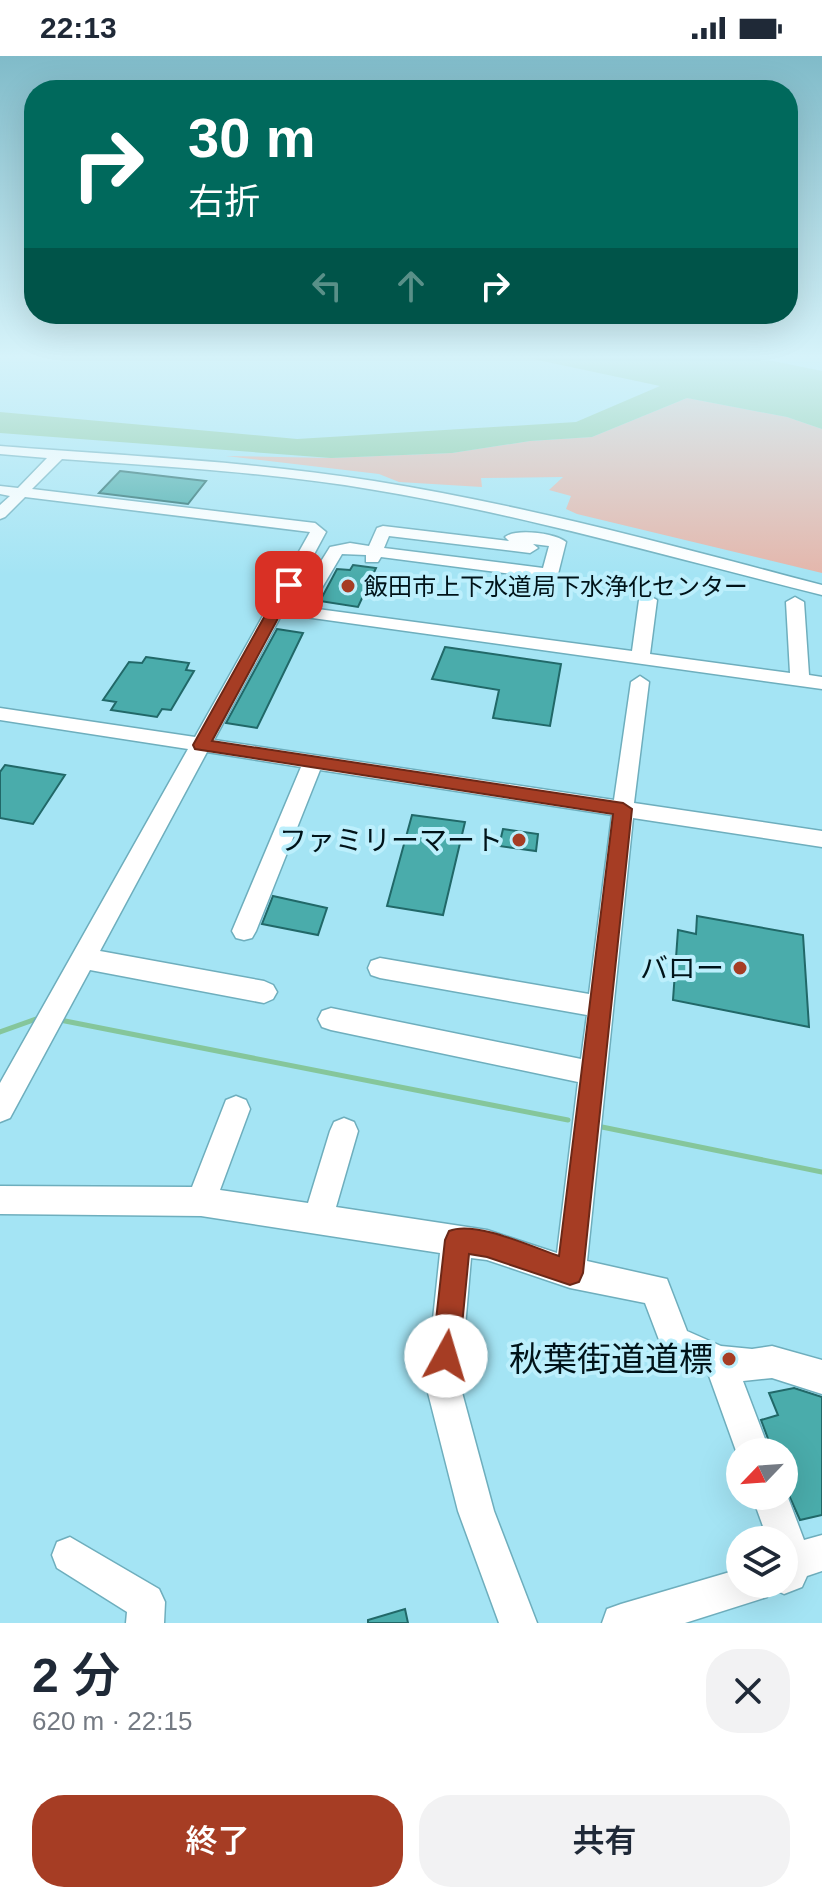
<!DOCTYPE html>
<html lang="ja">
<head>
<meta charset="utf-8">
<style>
	body { margin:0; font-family:Helvetica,"Noto Sans JP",sans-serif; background:#f2f2f3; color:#1f2937; height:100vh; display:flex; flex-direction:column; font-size:30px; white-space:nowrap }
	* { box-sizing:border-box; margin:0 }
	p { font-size:26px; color:#747a83 }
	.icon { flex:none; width:44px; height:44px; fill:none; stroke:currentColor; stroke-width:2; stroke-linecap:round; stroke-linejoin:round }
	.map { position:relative; height:1567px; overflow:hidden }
	.panel { display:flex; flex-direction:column; background:#fff; flex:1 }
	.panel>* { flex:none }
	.top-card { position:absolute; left:24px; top:24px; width:774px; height:244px; border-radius:32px; box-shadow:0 8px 32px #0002; background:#00695c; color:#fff; overflow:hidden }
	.needle { width:52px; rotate:245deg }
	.buttons { position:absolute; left:726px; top:1382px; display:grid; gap:16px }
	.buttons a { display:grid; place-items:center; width:72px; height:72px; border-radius:50%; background:#fff; box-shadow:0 8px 32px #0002; font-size:40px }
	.pin { position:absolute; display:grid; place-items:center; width:68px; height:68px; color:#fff; margin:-34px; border-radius:16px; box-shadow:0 4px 12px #0006 }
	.me { position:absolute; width:88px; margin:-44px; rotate:6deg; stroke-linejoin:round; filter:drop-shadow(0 0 6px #0008) }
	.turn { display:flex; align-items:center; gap:28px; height:168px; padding:0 32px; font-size:36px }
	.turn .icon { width:104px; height:104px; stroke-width:2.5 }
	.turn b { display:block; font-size:56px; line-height:68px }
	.lanes { display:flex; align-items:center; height:76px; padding:0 32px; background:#0003; justify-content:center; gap:40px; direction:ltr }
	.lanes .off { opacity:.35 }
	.round { display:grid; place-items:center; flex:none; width:84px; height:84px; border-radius:32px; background:#f2f2f3 }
	.head { display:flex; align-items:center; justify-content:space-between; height:136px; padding:0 32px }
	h1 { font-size:48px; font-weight:600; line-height:60px }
	.primary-button { display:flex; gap:16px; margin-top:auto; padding:16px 32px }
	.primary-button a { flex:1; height:92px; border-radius:32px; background:#a63d24; color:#fff; font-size:32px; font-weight:600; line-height:92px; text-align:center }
	.primary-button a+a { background:#f2f2f3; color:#1f2937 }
	.status { display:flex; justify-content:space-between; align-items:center; height:56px; padding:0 40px; background:#fff; direction:ltr }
	.status svg { height:22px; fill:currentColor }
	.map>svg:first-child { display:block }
	.green { fill:#e4b6ab }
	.water { fill:#85c69b }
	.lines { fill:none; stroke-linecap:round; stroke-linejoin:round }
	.stream { stroke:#85c69b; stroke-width:5 }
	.building { fill:#4aacab; stroke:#216868; stroke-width:2 }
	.minor-casing { stroke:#6eaebd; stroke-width:3 }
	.minor { fill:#fff; fill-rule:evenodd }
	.route { fill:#a63d24; stroke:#6c2817; stroke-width:2 }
	.poi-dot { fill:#a63d24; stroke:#bceffc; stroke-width:3 }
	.labels { text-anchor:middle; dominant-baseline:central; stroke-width:8; stroke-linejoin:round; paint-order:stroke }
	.far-poi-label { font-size:24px; fill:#001319; stroke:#bceffc; text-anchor:start }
	.poi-label { font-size:28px; fill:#001319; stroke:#bceffc; text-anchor:end }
	.near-poi-label { font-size:34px; fill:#001319; stroke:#bceffc; text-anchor:end }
</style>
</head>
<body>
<div class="status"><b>22:13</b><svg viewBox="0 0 49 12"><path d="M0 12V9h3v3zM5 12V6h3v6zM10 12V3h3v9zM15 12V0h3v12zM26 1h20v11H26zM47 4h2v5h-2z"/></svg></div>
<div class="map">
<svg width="822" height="1567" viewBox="0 0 822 1567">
	<rect width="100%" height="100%" fill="#a4e4f4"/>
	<path class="green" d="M687,342L787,361L822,373V517L577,458L566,453L571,440L549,434L563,421L481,422L482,431L399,426L379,418L226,400L331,402L452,397L530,385L592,381Z"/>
	<path class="water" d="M514,299H743L822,315V373L787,361L687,342L592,381L530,385L452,397L331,402L0,377V356L297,383L576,366L660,330Z"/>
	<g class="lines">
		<path class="stream" d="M60,964L568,1064
			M0,976L39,962
			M602,1071L822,1116"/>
	</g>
	<path class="building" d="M120,415L206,425L188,448L99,437Z
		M353,509L376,512L358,551L320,545L337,513L350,514Z
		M277,573L303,577L257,672L226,667Z
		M445,591L561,608L550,670L493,662L499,634L432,623Z
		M146,601L189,607L186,614L194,615L171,654L162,653L157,661L111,654L116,646L103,644L129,606L142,607Z
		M5,709L65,719L33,768L0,762V716Z
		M412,759L465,766L443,859L387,850Z
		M503,773L538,778L536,795L499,790Z
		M273,840L327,852L318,879L262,868Z
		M697,860L803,879L809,971L673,944L678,874L696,878Z
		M794,1332L822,1341V1459L800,1464L784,1428V1396H773L761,1364L778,1359L769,1337Z
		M405,1553L408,1567H368V1564Z"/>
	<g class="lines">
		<g class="minor-casing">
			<path id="minor" d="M0,390C125,400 250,405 374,425C525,449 674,490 822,529V539C673,502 526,459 375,434C271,416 166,411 62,403L32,433L315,467L326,476L214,684L614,744L631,626L640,620L649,626L634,747L822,775V791L633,762L587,1205L667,1223L687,1275L721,1290L752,1293L772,1290L822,1304V1338L772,1322L743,1325L770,1396H740V1406L708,1317L664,1297L645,1247L570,1232L487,1204L471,1202L460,1329L494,1455L537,1567H499L458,1455L426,1329L440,1197L201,1160L0,1158V1130L192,1131L226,1044L236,1040L246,1044L250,1053L220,1134L308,1147L330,1075L334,1066L344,1062L354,1066L358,1075L336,1151L487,1174L557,1197L578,1026L331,974L322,971L318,963L322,955L331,952L581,1003L587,959L380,922L371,919L368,912L371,905L380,902L589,938L612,759L320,714L256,875L252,882L244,884L236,882L232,875L301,711L207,696L100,895L264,925L273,929L277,936L273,943L264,947L90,914L10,1062L0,1066V1027L188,693L0,664V652L195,681L310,476L25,441L5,461L0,463V449L10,440L0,438V430L18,432L47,402L0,398Z
				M383,470L509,485L505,481C516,472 555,477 566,486L558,518L550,523L381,501L378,506H366V499L342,498L310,552L632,595L639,544L648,539L657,544L650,598L790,617L786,546L795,541L804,546L809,619L822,621V633L298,560L292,552L330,491L350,487L369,490L377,472ZM389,480L530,497L538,492L533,488L549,490L543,512L384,492Z
				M784,1431L804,1484L822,1479V1515L807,1520L802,1531L784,1538L771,1532L767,1541L685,1567H602L607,1553L621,1548L740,1513V1528H784V1484H768L752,1440H784Z
				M70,1481L159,1533L165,1546L164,1567H126L127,1556L57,1512L52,1499L57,1486Z"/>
		</g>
		<use href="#minor" class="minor"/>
	</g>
	<linearGradient id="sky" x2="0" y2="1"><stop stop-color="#80bbc9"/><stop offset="0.58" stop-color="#d6f3fa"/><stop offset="1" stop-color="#d6f3fa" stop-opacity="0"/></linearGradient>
	<rect width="822" height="519" fill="url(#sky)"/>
	<path class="route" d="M289,525L296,529L212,685L623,747L632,753L583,1217L579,1226L570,1229L487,1201L469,1198L459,1300L455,1310L446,1314L436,1310L432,1300L445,1184L449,1175C475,1164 532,1191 559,1200L613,758L195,693L193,689L282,529Z"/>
	<g class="poi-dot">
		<circle cx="348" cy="530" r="8"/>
		<circle cx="519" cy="784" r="8"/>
		<circle cx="740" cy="912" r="8"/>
		<circle cx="729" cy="1303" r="8"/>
	</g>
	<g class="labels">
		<g class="far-poi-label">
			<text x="364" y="530">飯田市上下水道局下水浄化センター</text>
		</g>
		<g class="poi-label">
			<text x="503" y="784">ファミリーマート</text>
			<text x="724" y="912">バロー</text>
		</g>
		<g class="near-poi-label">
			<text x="713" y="1303">秋葉街道道標</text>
		</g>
	</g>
</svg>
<div class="buttons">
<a><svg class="needle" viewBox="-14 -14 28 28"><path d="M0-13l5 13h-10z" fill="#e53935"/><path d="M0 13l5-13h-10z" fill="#747a83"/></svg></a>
<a><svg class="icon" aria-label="layers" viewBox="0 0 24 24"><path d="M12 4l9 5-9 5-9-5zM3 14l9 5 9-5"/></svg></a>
</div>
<div class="pin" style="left:289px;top:529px;background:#d93025"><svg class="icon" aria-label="arrive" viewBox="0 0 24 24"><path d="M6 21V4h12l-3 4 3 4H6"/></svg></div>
<svg class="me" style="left:446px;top:1300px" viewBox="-20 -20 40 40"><circle r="19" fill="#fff"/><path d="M0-13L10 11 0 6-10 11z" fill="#a63d24"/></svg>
<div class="top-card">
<div class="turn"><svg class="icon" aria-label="right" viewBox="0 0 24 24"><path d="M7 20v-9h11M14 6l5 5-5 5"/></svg><div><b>30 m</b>右折</div></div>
<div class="lanes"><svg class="icon off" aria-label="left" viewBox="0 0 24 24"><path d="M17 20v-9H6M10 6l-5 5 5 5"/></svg><svg class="icon off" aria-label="ahead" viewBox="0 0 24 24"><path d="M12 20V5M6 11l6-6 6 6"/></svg><svg class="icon" aria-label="right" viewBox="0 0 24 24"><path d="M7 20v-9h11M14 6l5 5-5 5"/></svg></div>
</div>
</div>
<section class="panel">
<div class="head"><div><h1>2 分</h1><p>620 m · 22:15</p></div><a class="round"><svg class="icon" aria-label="close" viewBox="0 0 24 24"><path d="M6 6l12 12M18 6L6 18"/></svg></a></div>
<div class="primary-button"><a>終了</a><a>共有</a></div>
</section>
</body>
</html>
